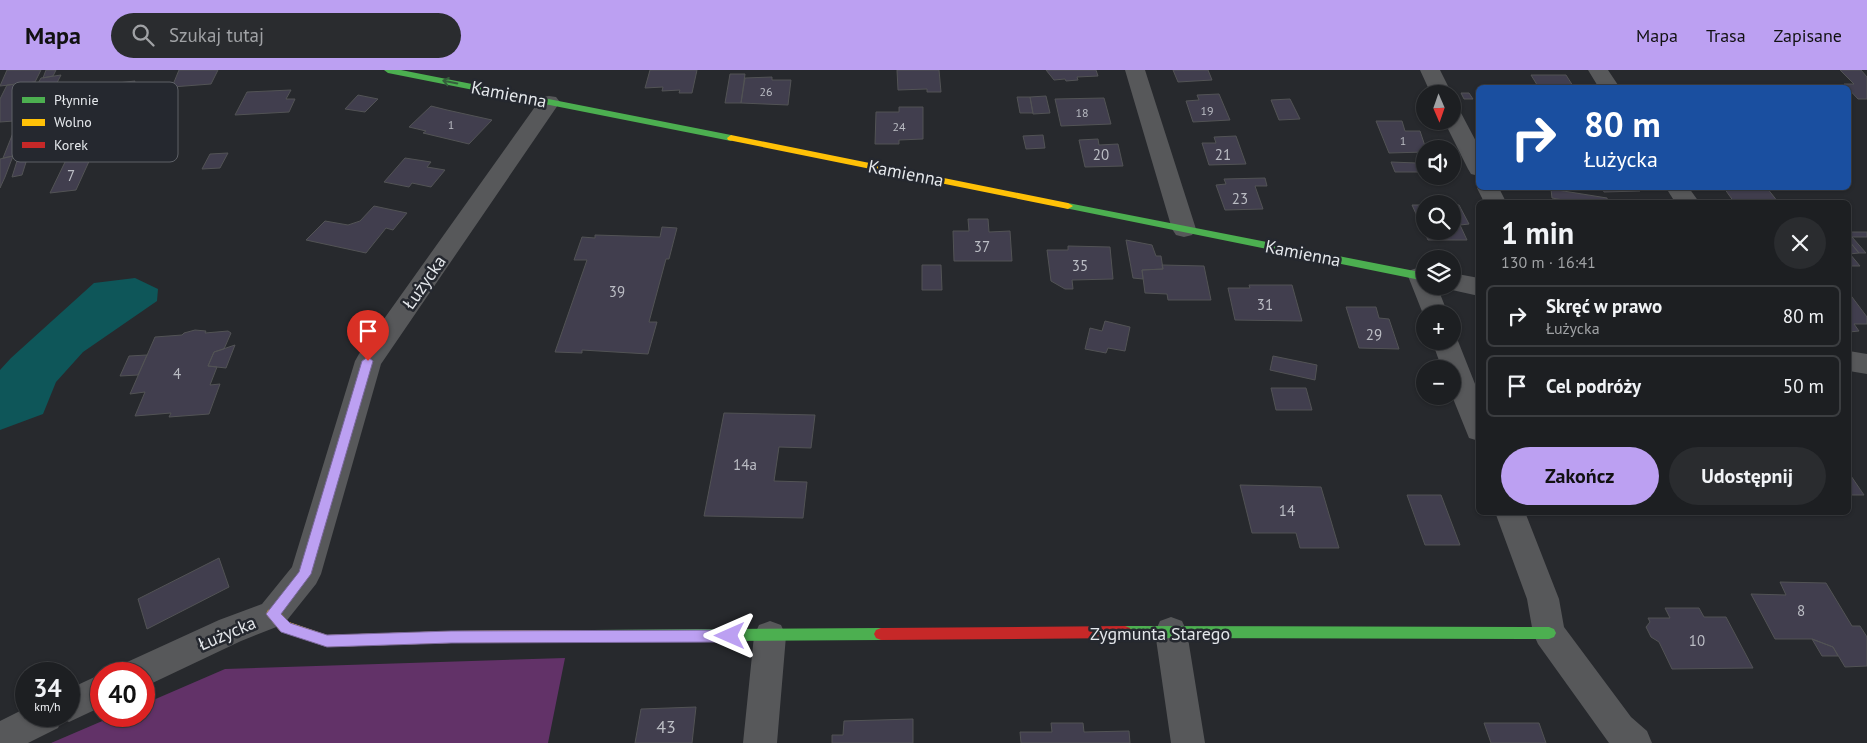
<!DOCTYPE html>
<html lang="pl">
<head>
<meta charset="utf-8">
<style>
	body { margin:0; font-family:"PT Sans",sans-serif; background:#2a2c2f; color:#f1f3f6; height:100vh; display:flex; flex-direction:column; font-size:19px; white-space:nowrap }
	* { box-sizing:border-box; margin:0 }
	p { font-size:16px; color:#a0a2a5 }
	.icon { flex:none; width:28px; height:28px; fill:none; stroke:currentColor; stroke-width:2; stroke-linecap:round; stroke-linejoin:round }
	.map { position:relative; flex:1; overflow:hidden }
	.details { position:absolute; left:1476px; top:130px; width:375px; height:315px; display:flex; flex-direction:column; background:#1d1f22; border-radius:8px; box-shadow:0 1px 4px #0004,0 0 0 1px #3b3d40 }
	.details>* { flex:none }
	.top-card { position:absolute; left:1476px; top:15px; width:375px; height:105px; border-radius:8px; box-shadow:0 1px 4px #0004,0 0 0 1px #3b3d40; background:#1a4fa0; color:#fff; overflow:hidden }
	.needle { width:32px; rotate:178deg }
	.tools { position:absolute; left:1416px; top:15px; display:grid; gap:10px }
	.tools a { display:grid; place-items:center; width:45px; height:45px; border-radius:50%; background:#1d1f22; box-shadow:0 1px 4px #0004,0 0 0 1px #3b3d40; font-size:25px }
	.speed { position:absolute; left:15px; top:592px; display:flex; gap:10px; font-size:25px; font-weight:700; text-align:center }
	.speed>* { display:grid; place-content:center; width:65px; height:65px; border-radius:50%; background:#1d1f22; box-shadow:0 1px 4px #0004,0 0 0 1px #3b3d40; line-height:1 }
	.speed small { font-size:12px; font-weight:400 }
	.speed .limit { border:8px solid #d22; background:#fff; color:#111 }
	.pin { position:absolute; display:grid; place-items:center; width:42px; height:42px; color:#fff; margin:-51px -21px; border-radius:50% 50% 50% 0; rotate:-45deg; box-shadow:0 0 5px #0007 }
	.pin .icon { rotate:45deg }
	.me { position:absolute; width:55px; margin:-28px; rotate:270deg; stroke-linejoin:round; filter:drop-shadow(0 0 4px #0008) }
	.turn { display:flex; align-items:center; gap:18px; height:105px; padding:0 25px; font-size:22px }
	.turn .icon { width:65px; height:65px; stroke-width:2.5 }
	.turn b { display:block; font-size:35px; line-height:42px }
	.round { display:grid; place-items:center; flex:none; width:52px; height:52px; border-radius:26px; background:#2a2c2f }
	.headline { display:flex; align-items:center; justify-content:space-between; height:85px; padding:0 25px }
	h1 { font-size:30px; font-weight:600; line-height:38px }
	.cta { display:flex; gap:10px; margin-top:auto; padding:10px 25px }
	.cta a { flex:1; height:58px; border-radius:30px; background:#bca0f2; color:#111; font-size:20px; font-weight:600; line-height:58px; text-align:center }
	.cta a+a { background:#2a2c2f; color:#f1f3f6 }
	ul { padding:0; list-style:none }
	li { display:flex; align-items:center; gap:15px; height:62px; margin:0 10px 8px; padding:0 15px; border:2px solid #3b3d40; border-radius:8px }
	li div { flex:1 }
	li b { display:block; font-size:19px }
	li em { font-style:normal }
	header { display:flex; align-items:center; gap:30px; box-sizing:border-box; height:70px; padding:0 25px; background:#bca0f2; color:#111 }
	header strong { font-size:24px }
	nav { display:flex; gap:28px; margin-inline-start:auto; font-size:18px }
	.search { width:350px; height:45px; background:#2a2c2f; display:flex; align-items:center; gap:12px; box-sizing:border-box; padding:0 18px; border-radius:28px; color:#a0a2a5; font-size:19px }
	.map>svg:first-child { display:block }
	.forest { fill:#623268 }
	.water { fill:#0e5659 }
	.building { fill:#413e4e; stroke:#525355 }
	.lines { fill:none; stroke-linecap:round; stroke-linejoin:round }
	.street { fill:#57585a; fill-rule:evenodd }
	.fast { fill:#4caf50; fill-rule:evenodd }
	.slow { fill:#ffc107; fill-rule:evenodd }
	.jam { fill:#c62828; fill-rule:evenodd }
	.oneway { stroke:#355e3c }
	.route { fill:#bca0f2; stroke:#7a689d }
	.labels { text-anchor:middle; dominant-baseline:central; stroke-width:5; stroke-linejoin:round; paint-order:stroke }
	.far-number-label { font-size:12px; fill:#bbbdc4 }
	.number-label { font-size:15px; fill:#bbbdc4 }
	.street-label { font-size:18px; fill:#e4e7eb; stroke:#25282f }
	.near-number-label { font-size:18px; fill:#bbbdc4 }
	.key { fill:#25282f; stroke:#5e6167; stroke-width:1 }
	.key-label { font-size:14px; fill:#e4e7eb }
</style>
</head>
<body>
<header>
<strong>Mapa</strong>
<div class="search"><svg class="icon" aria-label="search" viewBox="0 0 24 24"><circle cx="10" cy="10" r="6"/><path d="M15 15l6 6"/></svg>Szukaj tutaj</div>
<nav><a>Mapa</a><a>Trasa</a><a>Zapisane</a></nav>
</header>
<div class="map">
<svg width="1867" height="673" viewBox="0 0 1867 673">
	<rect width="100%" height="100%" fill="#27292d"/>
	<path class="forest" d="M565,588L548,673H51L114,646H144V634L225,599Z"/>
	<path class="water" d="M135,208L158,219L157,231L83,282L56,312L43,344L0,360V300L11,288L94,213Z"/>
	<path class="building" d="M7,0H41L35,12L0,16Z
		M46,0H56L53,6L43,8Z
		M179,0H218L211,14L172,17Z
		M650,0H697L692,23H679L680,20L662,21L663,17L645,18Z
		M897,0H939L941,22H927V19L898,20Z
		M1046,0H1096L1098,6L1077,7L1078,10L1066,11L1065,9L1054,10Z
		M1173,0H1208L1212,10L1178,12Z
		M1840,0H1861L1867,7V29H1858L1844,14H1854Z
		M730,4H745L741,33H725Z
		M61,5L45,36L26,38L25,37L41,8Z
		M1531,5H1566L1573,16L1539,18Z
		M772,7V10H791L788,35L741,33L745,8Z
		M135,11L129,25L102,28L109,14Z
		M35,12L14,51L0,52V29L7,15Z
		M291,20L286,29H295L289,42L235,45L247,22Z
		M1461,23H1469L1473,29H1464Z
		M1219,24L1230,50L1193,52L1186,31L1199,30L1197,25Z
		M358,25L378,29L365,42L345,39Z
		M1046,26L1050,43L1033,44L1030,27Z
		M1017,27H1030L1033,43H1020Z
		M1104,28L1111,54L1061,56L1055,29Z
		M1290,29L1300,49L1279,50L1271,30Z
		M431,36L447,40L492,50L469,74L423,63L426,61L409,57Z
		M899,37H923V69L899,70V74H875L876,42H899Z
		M1376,51H1402L1405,61H1420L1426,79L1425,82L1389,83Z
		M23,61L13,86L3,88L13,63Z
		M1043,65L1045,78L1026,79L1023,66Z
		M1236,66L1246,94L1209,95L1202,73H1216L1214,67Z
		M1098,69L1099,75L1118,74L1123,96L1085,97L1079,70Z
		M228,83L220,98L202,99L210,84Z
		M13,86L5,107L0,118V89Z
		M91,87L76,120L50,123L66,90Z
		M405,88L431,92L427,97L445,100L431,117L412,113L409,117L384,112Z
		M27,89L22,105L12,107L17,91Z
		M1391,92L1417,93L1421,102H1395Z
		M1265,108L1267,116H1255L1263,139L1225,140L1216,115L1226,114L1224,109Z
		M1602,118H1638L1640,121L1604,122Z
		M1724,118H1767L1778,132H1734Z
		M1551,119L1607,128L1608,132H1575L1552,128Z
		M1412,135H1425V161H1452V135H1459L1469,154L1460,155L1467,170H1428Z
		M374,136L407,143L393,160L386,158L366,183L306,170L325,151L348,155L360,151Z
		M968,149H988L989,162L1010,161L1012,191H954L953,161H969Z
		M662,157L677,158L669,189H666L649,252H657L648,284L582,280V283L555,282L587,190H574L582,167L595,168V165L660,167Z
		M1849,162H1867V167H1849Z
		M1849,167H1852L1866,183H1859L1849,171Z
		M1126,170L1152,175L1156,186H1161L1163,199L1142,200L1143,209L1133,208Z
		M1849,171L1859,183L1849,184Z
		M1068,176L1110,177L1113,209L1072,210L1073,219H1065L1051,211L1047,180H1068Z
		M1849,184H1850L1860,196H1849Z
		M922,195H941L942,220H922Z
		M1162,195L1204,196L1211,230H1168L1167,224L1145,223L1142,200L1163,199Z
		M1249,215H1292L1302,251L1235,250L1228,218H1250Z
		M1849,223L1867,247V254H1854L1859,261L1849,262Z
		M1346,237H1376L1379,248L1389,249L1399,279L1359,278Z
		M1105,251L1130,257L1125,281L1108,278L1106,283L1085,279L1090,258L1102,261Z
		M195,260L206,261L205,263L228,261L231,263L224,279L214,282L208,296L217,297L210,315L220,314L209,344L169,347L171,343L135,346L145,322L130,324L155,267L182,265L184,263Z
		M235,275L226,298L208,296L214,282Z
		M147,285L138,305L120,306L129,286Z
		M1273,286L1317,295L1315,310L1270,300Z
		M1271,318H1306L1312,340H1276Z
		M724,343L815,345L811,378L779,377L774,411L807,412L803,448L704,446Z
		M1849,403L1864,425H1849Z
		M1240,415L1321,417L1339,478H1300L1296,463H1252Z
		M1407,425H1441L1460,475H1425Z
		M219,488L229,517L147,559L138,529Z
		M1780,512L1826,513L1852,556H1860L1867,567V596L1845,597L1833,577L1812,569H1775L1751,524L1786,525Z
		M1665,538H1699L1704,547H1726L1753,598L1672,599L1659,572L1651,567L1646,557L1650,552L1648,548H1670Z
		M1812,569L1833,577L1838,586H1822Z
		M696,637L692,673H635L641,639Z
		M913,649V673H832V665H843L844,651Z
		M1051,653H1083L1084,662L1129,661L1130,673H1021L1020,662H1052Z
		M1484,653H1539L1546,673H1491Z"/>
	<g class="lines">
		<path class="street" d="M1125,0H1145L1196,159L1192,165L1184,167L1176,165L1172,159Z
			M1420,0H1440L1452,24H1431Z
			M1588,0H1608L1620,18H1599Z
			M549,26L556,27L560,32L381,294L321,504L316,514L284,554L241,571L144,617V604H121L125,593L219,550L262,534L292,497L355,291L359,284L542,27Z
			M1452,40L1460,41L1479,77V106L1471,104L1468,99L1444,51H1452Z
			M1479,114V118H1499L1506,132H1484L1477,118Z
			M1666,118H1689L1699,132H1675Z
			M1420,197L1425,199V216H1437L1448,244H1425V249L1408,206L1411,200Z
			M1452,203L1479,208V226L1443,218L1442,216H1452Z
			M1452,264L1458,271L1479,324V371L1469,368L1452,326V299H1442L1432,271H1452Z
			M1849,281L1867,284V304L1849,301Z
			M1495,442H1525L1559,529L1564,557L1631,647L1647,661L1652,673H1609L1538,574L1533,563L1527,529Z
			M1171,547L1182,551L1187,562L1205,673H1171L1155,562L1160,551Z
			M770,551L781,555L786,566L777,673H743L754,566L759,555Z
			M101,604V637L69,652L62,649L58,658L28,673H0V651L26,638V646H69V619Z"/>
		<path class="fast" d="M384,0H401L731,65L735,68L731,71L388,3Z
			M1068,133L1425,203V211L1065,138V134Z
			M1125,556L1549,557L1554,559L1556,563L1554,567L1549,569L1125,568L1120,566L1118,562L1120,558Z
			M881,558L886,560L888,564L886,568L881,570L592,572L587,570L585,566L587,562L592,560Z"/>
		<path class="slow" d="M731,65L1068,133L1073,136L1068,139L728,70L727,68Z
			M273,538L278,540L289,552L327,565L451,561L592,560L597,562L599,566L597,570L592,572L451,573L327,577L280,561L266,544L268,540Z"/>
		<path class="jam" d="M1125,556L1130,558L1132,562L1130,566L1125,568L881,570L876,568L874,564L876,560L881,558Z"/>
	</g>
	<defs><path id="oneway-shaft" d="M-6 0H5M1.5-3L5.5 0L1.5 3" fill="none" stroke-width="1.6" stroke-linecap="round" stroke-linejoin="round" transform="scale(1.25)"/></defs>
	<use class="oneway" href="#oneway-shaft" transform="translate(450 12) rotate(-169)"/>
	<path class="route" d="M368,287L373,291L311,504L281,544L290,553L327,565L451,561L730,560L735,562L737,566L735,571L730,572L451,573L327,577L281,562L266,544L299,502L362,291Z"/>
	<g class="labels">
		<g class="far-number-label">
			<text x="766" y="21">26</text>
			<text x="1207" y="40">19</text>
			<text x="1082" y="42">18</text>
			<text x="451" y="54">1</text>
			<text x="899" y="56">24</text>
			<text x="1403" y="70">1</text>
		</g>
		<g class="number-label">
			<text x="1101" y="84">20</text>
			<text x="1223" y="84">21</text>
			<text x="71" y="105">7</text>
			<text x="1240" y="128">23</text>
			<text x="982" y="176">37</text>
			<text x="1080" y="195">35</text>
			<text x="617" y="221">39</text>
			<text x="1265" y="234">31</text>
			<text x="1374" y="264">29</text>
			<text x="177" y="303">4</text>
			<text x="745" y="394">14a</text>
			<text x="1287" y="440">14</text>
			<text x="1801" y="540">8</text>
			<text x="1697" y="570">10</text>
		</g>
		<g class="street-label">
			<text transform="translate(509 24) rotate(11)">Kamienna</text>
			<text transform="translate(906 103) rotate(11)">Kamienna</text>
			<text transform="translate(1303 183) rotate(11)">Kamienna</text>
			<text transform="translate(424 212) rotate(-55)">Łużycka</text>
			<text transform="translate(227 563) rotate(-23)">Łużycka</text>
			<text x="1160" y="563">Zygmunta Starego</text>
		</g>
		<g class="near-number-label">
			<text x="666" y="656">43</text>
		</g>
	</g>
	<rect x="12" y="12" width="166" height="80" rx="8" class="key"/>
	<rect x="22" y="27" width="23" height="6" fill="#4caf50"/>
	<rect x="22" y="49" width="23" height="7" fill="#ffc107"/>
	<rect x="22" y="72" width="23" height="6" fill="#c62828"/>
	<g class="key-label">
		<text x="54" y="35">Płynnie</text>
		<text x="54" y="57">Wolno</text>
		<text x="54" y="80">Korek</text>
	</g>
</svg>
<div class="tools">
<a><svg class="needle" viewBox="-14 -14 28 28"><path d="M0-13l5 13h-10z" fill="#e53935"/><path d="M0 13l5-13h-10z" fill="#a0a2a5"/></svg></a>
<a><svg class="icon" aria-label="sound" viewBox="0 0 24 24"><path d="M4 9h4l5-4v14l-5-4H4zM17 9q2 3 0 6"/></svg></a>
<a><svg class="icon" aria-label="search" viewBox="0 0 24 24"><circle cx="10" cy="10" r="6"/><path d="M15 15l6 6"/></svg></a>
<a><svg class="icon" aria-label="layers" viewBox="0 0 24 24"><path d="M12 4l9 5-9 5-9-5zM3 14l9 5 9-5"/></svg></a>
<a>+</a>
<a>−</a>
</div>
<div class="speed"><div>34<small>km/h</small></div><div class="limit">40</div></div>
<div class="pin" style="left:368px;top:291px;background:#d93025"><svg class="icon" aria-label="arrive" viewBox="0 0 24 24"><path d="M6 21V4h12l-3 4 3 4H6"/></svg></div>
<svg class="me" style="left:730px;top:566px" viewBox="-20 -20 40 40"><path d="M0-17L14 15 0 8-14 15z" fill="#bca0f2" stroke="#fff" stroke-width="4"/></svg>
<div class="top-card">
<div class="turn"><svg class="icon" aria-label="right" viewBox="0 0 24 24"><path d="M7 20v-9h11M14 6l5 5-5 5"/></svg><div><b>80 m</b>Łużycka</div></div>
</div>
<section class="details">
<div class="headline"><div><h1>1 min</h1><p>130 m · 16:41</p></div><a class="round"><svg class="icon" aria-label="close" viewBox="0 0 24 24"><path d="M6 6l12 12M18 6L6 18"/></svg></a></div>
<ul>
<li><svg class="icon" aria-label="right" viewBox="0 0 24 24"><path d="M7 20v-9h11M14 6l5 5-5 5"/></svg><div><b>Skręć w prawo</b><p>Łużycka</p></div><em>80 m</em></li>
<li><svg class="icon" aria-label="arrive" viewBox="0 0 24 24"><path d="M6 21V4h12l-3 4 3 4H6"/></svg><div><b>Cel podróży</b></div><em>50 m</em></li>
</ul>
<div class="cta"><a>Zakończ</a><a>Udostępnij</a></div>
</section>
</div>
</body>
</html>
